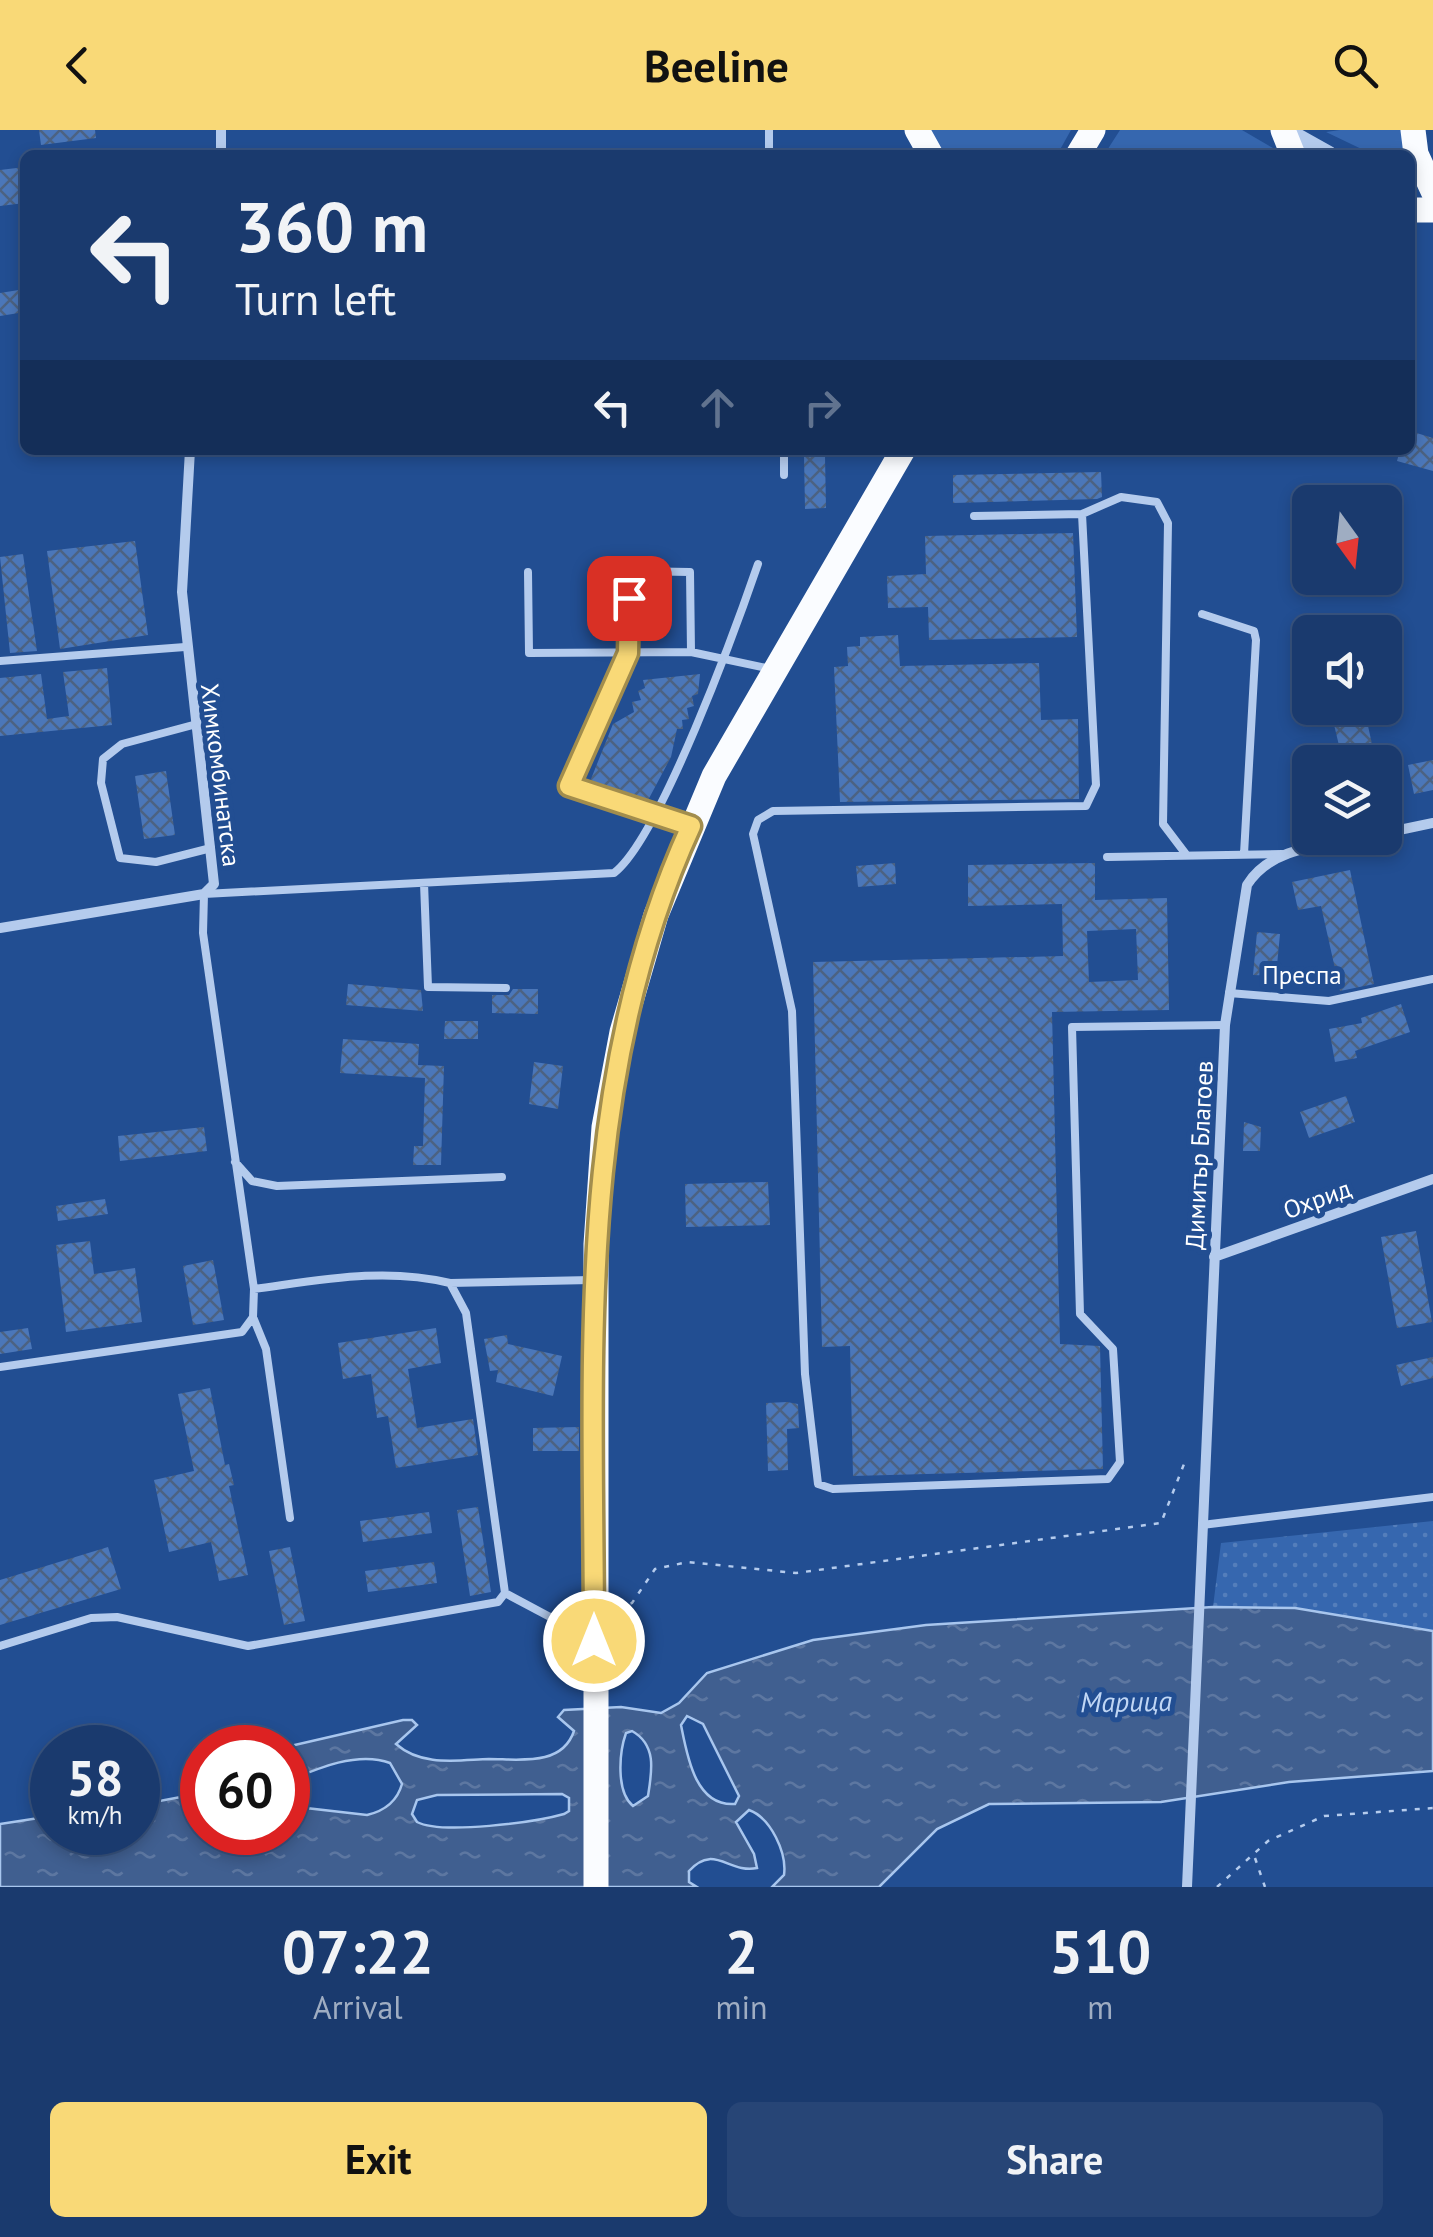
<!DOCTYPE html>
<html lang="en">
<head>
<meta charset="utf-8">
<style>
	body { margin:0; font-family:"PT Sans",sans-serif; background:#274576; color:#f1f3f6; height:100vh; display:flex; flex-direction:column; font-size:38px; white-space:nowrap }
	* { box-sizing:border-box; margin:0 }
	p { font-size:32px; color:#9fadc2 }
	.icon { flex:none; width:55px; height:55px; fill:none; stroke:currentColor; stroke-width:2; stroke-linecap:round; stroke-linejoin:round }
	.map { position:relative; height:1757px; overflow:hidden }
	.side { display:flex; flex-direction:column; background:#1a3a6e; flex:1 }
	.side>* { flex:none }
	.top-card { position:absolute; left:20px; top:20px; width:1395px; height:305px; border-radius:15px; box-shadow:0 5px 15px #0003,0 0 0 2px #385481; background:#1a3a6e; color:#f1f3f6; overflow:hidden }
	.needle { width:65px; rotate:165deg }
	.fabs { position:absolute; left:1292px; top:355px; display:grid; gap:20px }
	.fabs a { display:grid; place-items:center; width:110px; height:110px; border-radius:15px; background:#1a3a6e; box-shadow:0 5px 15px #0003,0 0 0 2px #385481; font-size:50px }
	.speed { position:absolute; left:30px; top:1595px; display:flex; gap:20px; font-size:50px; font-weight:700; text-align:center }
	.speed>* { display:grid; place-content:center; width:130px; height:130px; border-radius:50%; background:#1a3a6e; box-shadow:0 5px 15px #0003,0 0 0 2px #385481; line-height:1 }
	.speed small { font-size:25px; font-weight:400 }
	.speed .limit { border:15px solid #d22; background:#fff; color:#111 }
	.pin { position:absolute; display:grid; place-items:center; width:85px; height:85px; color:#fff; margin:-42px; border-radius:20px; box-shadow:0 5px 15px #0006 }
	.me { position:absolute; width:110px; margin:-55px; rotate:0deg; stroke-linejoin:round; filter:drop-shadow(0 0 8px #0008) }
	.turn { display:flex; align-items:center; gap:35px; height:210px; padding:0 50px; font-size:45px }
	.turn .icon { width:130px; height:130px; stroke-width:2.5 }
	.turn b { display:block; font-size:70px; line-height:85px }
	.lanes { display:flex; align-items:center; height:95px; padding:0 50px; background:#0003; justify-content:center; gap:50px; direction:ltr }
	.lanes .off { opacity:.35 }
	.eta { display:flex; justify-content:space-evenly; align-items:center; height:170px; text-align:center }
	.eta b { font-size:60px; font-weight:600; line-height:70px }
	.action { display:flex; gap:20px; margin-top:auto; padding:20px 50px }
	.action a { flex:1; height:115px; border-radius:15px; background:#f9d977; color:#111; font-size:40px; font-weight:600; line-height:115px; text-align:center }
	.action a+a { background:#274576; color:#f1f3f6 }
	header { display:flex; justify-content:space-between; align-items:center; height:130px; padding:0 50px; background:#f9d977; color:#111; font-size:45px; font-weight:600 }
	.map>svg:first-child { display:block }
	.green { fill:#3667af }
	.park { fill:url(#park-dots) }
	.water { fill:url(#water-ripples); stroke:#a8c6ee; stroke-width:2.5; fill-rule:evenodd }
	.building { fill:url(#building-cross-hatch); fill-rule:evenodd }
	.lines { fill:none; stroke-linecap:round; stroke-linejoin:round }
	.path { stroke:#b4cbed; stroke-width:2.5; stroke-dasharray:5 8; stroke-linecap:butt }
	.service { stroke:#b4cbed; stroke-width:8 }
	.minor { stroke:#b4cbed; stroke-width:10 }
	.tertiary { stroke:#b4cbed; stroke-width:18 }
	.primary { stroke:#fafcff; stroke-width:25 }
	.route-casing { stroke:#a28d4d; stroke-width:25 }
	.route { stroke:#f9d977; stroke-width:18 }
	.labels { text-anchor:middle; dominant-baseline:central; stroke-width:10; stroke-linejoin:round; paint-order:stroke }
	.street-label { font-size:25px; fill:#fff; stroke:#224e92 }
	.water-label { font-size:28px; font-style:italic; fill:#c0d6f4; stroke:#224e92 }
</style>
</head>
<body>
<header><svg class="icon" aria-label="back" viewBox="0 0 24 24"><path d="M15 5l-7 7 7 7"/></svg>Beeline<svg class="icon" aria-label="search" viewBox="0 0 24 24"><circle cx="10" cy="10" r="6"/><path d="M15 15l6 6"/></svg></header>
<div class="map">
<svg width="1433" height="1757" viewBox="0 0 1433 1757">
	<defs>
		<pattern id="park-dots" width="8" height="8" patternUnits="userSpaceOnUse" patternTransform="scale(2.5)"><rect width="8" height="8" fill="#3667af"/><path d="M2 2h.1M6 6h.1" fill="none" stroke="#547ebb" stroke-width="1.8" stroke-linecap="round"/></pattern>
		<pattern id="water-ripples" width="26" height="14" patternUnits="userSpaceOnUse" patternTransform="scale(2.5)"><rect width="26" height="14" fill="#405f90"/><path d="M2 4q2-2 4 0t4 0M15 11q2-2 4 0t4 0" fill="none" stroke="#5d77a1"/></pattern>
		<pattern id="building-cross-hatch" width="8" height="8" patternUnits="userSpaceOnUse" patternTransform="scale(2.5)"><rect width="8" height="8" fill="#4b77b9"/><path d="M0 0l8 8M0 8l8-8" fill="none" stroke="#4c6282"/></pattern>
	</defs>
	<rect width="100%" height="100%" fill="#224e92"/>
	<path class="green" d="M925,0H1071L1057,25H939Z
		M1120,0H1242L1285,25H1104Z
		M1340,0H1406L1408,25H1374L1326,2Z"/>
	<path class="park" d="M1433,1391V1501L1295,1478L1213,1477L1221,1413Z"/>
	<path class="water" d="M1213,1477L1295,1478L1433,1501V1641L1289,1652L1161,1672L989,1674L937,1699L879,1757H772L784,1745C787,1723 771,1688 749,1680L736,1692L754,1724L757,1738C729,1744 714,1713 689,1741V1752L697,1757H0V1694L52,1686V1702H138V1675L202,1663V1702H288V1676L367,1685C384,1681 397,1672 402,1654L390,1633C358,1621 318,1638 288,1651L286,1617L403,1590H412L417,1595L396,1614C422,1637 458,1630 489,1629C518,1629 562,1637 574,1601L558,1587L564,1580L621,1577L661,1583L679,1573L707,1543L813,1510L926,1495ZM687,1586L703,1594L739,1666L735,1674C695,1677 687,1625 681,1595ZM632,1601C657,1615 652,1641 648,1666L633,1676C616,1662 619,1623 626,1603ZM437,1665L562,1664L569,1668V1681L564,1684C536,1692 442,1705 417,1692L412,1684L417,1670Z"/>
	<path class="building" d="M39,0H95L96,8L41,15Z
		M25,37V73L0,76V40Z
		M25,159V182L0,186V163Z
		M1410,301L1433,308V341L1397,331L1400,320H1410Z
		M804,326H825L826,378L805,379Z
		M1101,342L1102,367L1097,369L953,373V345Z
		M1073,403L1077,507L929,510L928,477L888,478L887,446L926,444L925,406Z
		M135,411L148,505L60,519L47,421Z
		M23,424L37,521L10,523L0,427Z
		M898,505L900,536L1039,533L1041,590L1078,589L1079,669L840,672L834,537L848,536L847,517L860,516V507Z
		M107,538L112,595L0,606V548L41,544L47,589L69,586L63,542Z
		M700,544L698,564L692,566L694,576L687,578L689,589L682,590L683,599H677L671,627L646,674L589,654L613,594L634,582L632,572L641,570L638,561L645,558L643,550Z
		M1330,578H1364L1376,632H1343Z
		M1433,630V660L1414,664L1408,635Z
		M166,641L175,705L144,709L135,646Z
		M895,733L896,754L858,757L856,736Z
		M1095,733V770L1167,768L1169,880L1052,882L1060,1214L1100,1216L1103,1339L853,1346L850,1216L822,1217L813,832L1063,826L1062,774L968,776V735ZM1136,799L1138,850L1089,852L1087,801Z
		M1350,740L1374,854L1340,861L1321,776L1298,780L1292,752Z
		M1257,802L1280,804L1276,846L1253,845Z
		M348,854L421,860L423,881L346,875Z
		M513,859H538V884L492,883V865H509Z
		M1401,874L1410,902L1355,921L1357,928L1335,932L1329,899L1362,893L1361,888Z
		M445,891H478V909H444Z
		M343,909L419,914L418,935L444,936L441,1035H413L414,1016H423L425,948L340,943Z
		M534,932L563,936L558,979L529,974Z
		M1346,966L1355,992L1309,1008L1300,982Z
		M1244,992L1261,997L1260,1021H1243Z
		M204,997L207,1021L120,1031L118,1006Z
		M768,1052L770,1095L686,1097L685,1054Z
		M105,1069L108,1084L58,1091L56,1076Z
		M1416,1101L1432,1192L1397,1198L1381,1107Z
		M90,1111L94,1144L135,1138L142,1192L66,1202L56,1115Z
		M213,1130L224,1190L193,1195L183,1136Z
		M28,1198L32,1219L0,1224V1202Z
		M436,1198L441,1233L408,1239L417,1298L473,1289L478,1325L396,1338L388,1286L377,1288L371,1244L343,1249L338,1213Z
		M507,1205L508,1214L562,1226L553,1266L496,1252L498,1240L490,1241L484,1209Z
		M1433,1227V1248L1401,1256L1396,1235Z
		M210,1258L225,1335L229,1334L234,1355L229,1356L248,1445L219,1451L211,1412L169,1422L154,1350L194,1341L178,1264Z
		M787,1272L798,1274L799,1298L787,1299L788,1340L768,1341L766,1273Z
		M579,1297V1321H533V1298Z
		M478,1377L491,1462L470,1466L457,1380Z
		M429,1382L432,1403L363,1412L360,1391Z
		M108,1417L121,1459L0,1495V1450Z
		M290,1417L305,1491L284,1495L269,1421Z
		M434,1432L437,1453L368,1462L365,1441Z"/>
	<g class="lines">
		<path class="path" d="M618,1477L632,1473L655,1439L688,1432L796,1443L1161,1393L1184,1334L1190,1331
			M1255,1728L1265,1757
			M1217,1757L1268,1711L1324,1686L1433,1678"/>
		<path class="service" d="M769,25V0
			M784,320V345
			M1082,384L1096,655L1086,676L773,681L758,690L753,704L792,881L805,1244L818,1354L833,1359L1108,1349L1120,1332L1113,1219L1080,1184L1072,897L1225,895
			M974,386L1082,384L1121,367L1157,372L1168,393L1163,694L1185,723
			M528,442L529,523L691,522L771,539
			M1202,484L1254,501L1256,510L1244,724
			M0,531L185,517
			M193,595L122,614L103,629L101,653L120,728L156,732L211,718
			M687,695L569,656L628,523L630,441L690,442L691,522
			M1107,727L1282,724
			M424,753L428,857L506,858
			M1229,863L1329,871L1433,849
			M235,1032L252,1051L277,1056L502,1047
			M450,1153L591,1150
			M254,1159C321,1150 384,1137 450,1153L466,1183L505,1463L550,1487L589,1484
			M253,1187L266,1219L290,1388
			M0,1237L242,1202L253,1187L254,1159L203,803L204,764L614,743C660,708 737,495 758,434
			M1202,1395L1433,1367
			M0,1516L91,1488L117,1487L248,1516L498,1472L505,1463"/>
		<path class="minor" d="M221,25V0
			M1385,703L1433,693
			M0,798L204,764L214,754L182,462L190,320
			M1214,1127L1433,1049
			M1187,1757L1225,895L1247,755C1271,716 1324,716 1365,708"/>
		<path class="tertiary" d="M1284,0L1329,25"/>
		<path class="primary" d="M917,0L931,25
			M1283,0L1293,25
			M1413,0L1416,24L1433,61
			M1078,25L1093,0
			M1410,80H1433
			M596,1757V1114L604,997L622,902L656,785L714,646L903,320"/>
	</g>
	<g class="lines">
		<g class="route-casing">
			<path id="route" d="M594,1511C594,1235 573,953 691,696L569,656L628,523L629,468"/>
		</g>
		<use href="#route" class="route"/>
	</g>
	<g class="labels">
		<g class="street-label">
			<text transform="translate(221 645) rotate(83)">Химкомбинатска</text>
			<text x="1302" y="845">Преспа</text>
			<text transform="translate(1199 1025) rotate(-87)">Димитър Благоев</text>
			<text transform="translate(1317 1069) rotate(-20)">Охрид</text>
		</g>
		<g class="water-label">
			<text transform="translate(1126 1571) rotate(-1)">Марица</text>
		</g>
	</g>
</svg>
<div class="fabs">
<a><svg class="needle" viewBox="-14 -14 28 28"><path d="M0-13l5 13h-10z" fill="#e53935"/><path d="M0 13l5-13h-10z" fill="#9fadc2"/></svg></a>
<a><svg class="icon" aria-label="sound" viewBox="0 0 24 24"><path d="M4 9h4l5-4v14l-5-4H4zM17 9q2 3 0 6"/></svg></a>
<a><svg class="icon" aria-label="layers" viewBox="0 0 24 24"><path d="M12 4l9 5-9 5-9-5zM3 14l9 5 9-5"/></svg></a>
</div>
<div class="speed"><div>58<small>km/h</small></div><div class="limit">60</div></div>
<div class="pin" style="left:629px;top:468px;background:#d93025"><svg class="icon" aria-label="arrive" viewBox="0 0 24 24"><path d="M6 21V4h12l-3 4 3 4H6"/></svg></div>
<svg class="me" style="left:594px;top:1511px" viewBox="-20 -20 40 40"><circle r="17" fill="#f9d977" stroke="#fff" stroke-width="3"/><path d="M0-11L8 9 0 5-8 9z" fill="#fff"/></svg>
<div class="top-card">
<div class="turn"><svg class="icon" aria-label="left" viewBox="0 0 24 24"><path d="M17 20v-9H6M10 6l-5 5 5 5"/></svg><div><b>360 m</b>Turn left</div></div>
<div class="lanes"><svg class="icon" aria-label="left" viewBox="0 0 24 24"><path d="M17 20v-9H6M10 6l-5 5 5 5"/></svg><svg class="icon off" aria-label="ahead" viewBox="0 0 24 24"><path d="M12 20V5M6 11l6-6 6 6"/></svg><svg class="icon off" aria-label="right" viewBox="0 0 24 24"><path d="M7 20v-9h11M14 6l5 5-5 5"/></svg></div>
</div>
</div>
<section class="side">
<div class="eta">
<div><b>07:22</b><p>Arrival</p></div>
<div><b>2</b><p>min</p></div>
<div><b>510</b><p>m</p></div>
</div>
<div class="action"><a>Exit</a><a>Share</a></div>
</section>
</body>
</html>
